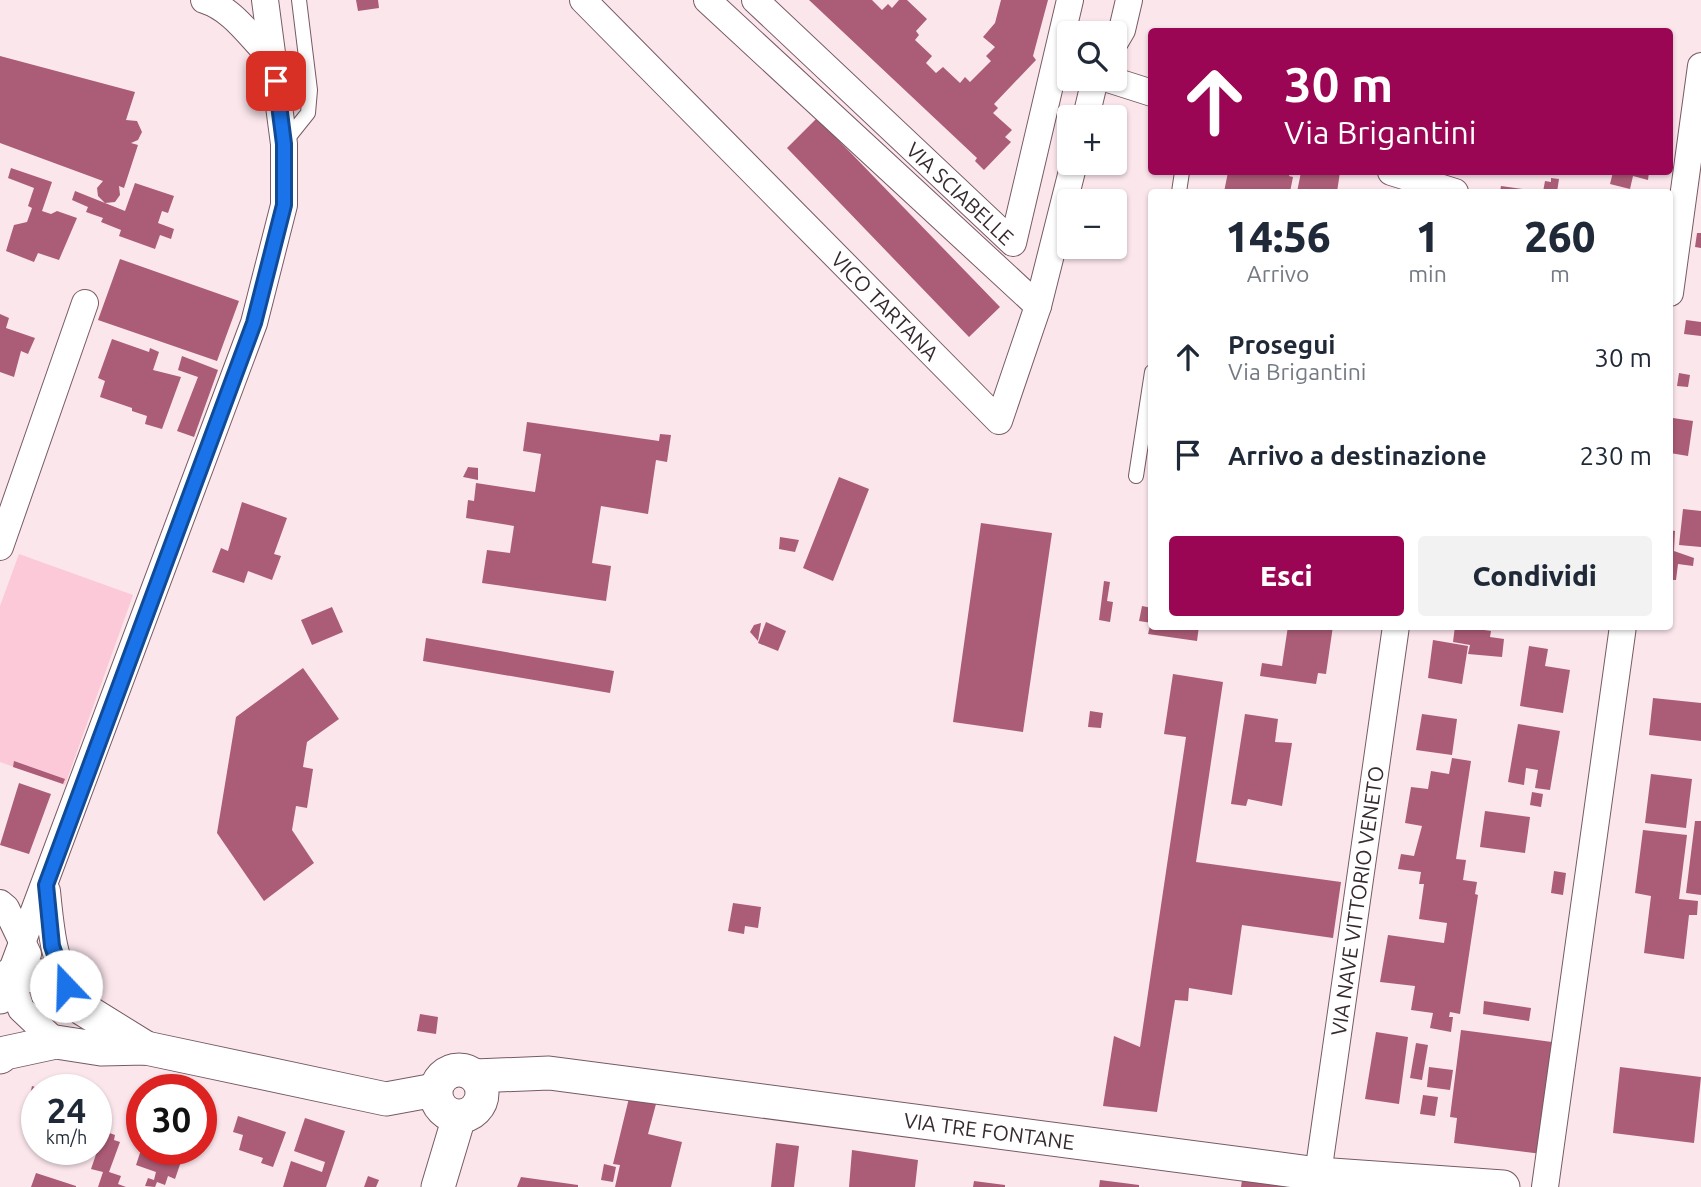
<!DOCTYPE html>
<html lang="it">
<head>
<meta charset="utf-8">
<style>
	body { margin:0; font-family:Ubuntu,sans-serif; background:#f2f2f3; color:#1f2937; height:100vh; display:flex; flex-direction:column; font-size:26px; white-space:nowrap }
	* { box-sizing:border-box; margin:0 }
	p { font-size:23px; color:#747a83 }
	.icon { flex:none; width:38px; height:38px; fill:none; stroke:currentColor; stroke-width:2; stroke-linecap:round; stroke-linejoin:round }
	.map { position:relative; flex:1; overflow:hidden }
	.panel { position:absolute; left:1148px; top:189px; width:525px; height:441px; display:flex; flex-direction:column; background:#fff; border-radius:7px; box-shadow:0 2px 5px #0004 }
	.panel>* { flex:none }
	.banner { position:absolute; left:1148px; top:28px; width:525px; height:147px; border-radius:7px; box-shadow:0 2px 5px #0004; background:#9b0654; color:#fff; overflow:hidden }
	.controls { position:absolute; left:1057px; top:21px; display:grid; gap:14px }
	.controls a { display:grid; place-items:center; width:70px; height:70px; border-radius:7px; background:#fff; box-shadow:0 2px 5px #0004; font-size:35px }
	.speed { position:absolute; left:21px; top:1074px; display:flex; gap:14px; font-size:35px; font-weight:700; text-align:center }
	.speed>* { display:grid; place-content:center; width:91px; height:91px; border-radius:50%; background:#fff; box-shadow:0 2px 5px #0004; line-height:1 }
	.speed small { font-size:18px; font-weight:400 }
	.speed .limit { border:10px solid #d22; background:#fff; color:#111 }
	.pin { position:absolute; display:grid; place-items:center; width:60px; height:60px; color:#fff; margin:-30px; border-radius:14px; box-shadow:0 4px 10px #0006 }
	.me { position:absolute; width:77px; margin:-38px; rotate:339deg; stroke-linejoin:round; filter:drop-shadow(0 0 5px #0008) }
	.turn { display:flex; align-items:center; gap:24px; height:147px; padding:0 21px; font-size:32px }
	.turn .icon { width:91px; height:91px; stroke-width:2.5 }
	.turn b { display:block; font-size:49px; line-height:60px }
	.eta { display:flex; justify-content:space-evenly; align-items:center; height:119px; text-align:center }
	.eta b { font-size:42px; font-weight:800; line-height:49px }
	.primary-button { display:flex; gap:14px; margin-top:auto; padding:14px 21px }
	.primary-button a { flex:1; height:80px; border-radius:7px; background:#9b0654; color:#fff; font-size:28px; font-weight:800; line-height:80px; text-align:center }
	.primary-button a+a { background:#f2f2f3; color:#1f2937 }
	ul { padding:0; list-style:none }
	li { display:flex; align-items:center; gap:21px; height:98px; padding:0 21px }
	li div { flex:1 }
	li b { display:block; font-size:26px }
	li em { font-style:normal }
	.map>svg:first-child { display:block }
	.green { fill:#fbc9d8 }
	.building { fill:#ab5c77 }
	.lines { fill:none; stroke-linecap:round; stroke-linejoin:round }
	.service-casing { stroke:#785a63; stroke-width:16 }
	.minor-casing { stroke:#785a63; stroke-width:28 }
	.tertiary-casing { stroke:#785a63; stroke-width:35 }
	.service { stroke:#fff; stroke-width:14 }
	.minor { stroke:#fff; stroke-width:26 }
	.tertiary { stroke:#fff; stroke-width:33 }
	.route-casing { stroke:#114b97; stroke-width:18 }
	.route { stroke:#1a73e8; stroke-width:12 }
	.labels { text-anchor:middle; dominant-baseline:central; stroke-width:7; stroke-linejoin:round; paint-order:stroke }
	.street-label { font-size:21px; fill:#372a2e; stroke:#fff7f9 }
</style>
</head>
<body>
<div class="map">
<svg width="1701" height="1187" viewBox="0 0 1701 1187">
	<rect width="100%" height="100%" fill="#fbe6ec"/>
	<path class="green" d="M19,554L133,595L65,785L0,762V606Z"/>
	<path class="building" d="M356,0H378L379,8L358,11Z
		M809,0H872L882,10L888,4L892,8L899,0H907L927,19L916,31L919,35L915,40L932,56L926,63L936,73L943,67L960,83L965,77L970,82L991,61L986,56L995,47L983,37L995,23L1001,0H1048L1033,56L1036,60L994,104L998,108L993,113L1012,130L1005,137L1011,142L984,170L975,161L977,158Z
		M0,56L135,92L126,120L137,121L142,132L138,140L131,143L138,145L124,188L119,186L120,195L115,202L105,203L98,196L97,188L103,181L0,143Z
		M817,118L1000,307L969,337L787,148Z
		M11,168L52,182L42,211L51,214L57,211L77,218L59,260L38,253L34,262L6,251L14,225L27,222L32,208L28,206L34,188L8,178Z
		M1228,172H1290L1289,176L1293,177L1290,192H1224Z
		M1301,172H1340L1337,192H1297Z
		M1613,172H1649L1648,180L1633,176L1630,189L1610,184Z
		M1551,178L1559,179L1557,192H1543L1545,181L1551,182Z
		M135,183L174,196L168,213L162,211L158,223L174,229L171,239L160,235L155,249L119,236L121,230L101,222L103,218L86,212L88,207L72,200L75,191L125,211Z
		M1501,186L1536,191V192H1500Z
		M1697,233H1701V248L1695,247Z
		M120,259L239,301L217,361L98,320Z
		M0,314L9,318L6,328L35,338L28,354L21,351L14,377L0,372Z
		M1686,320L1701,322V336L1684,334Z
		M112,339L149,352L150,348L159,352L153,370L181,377L162,429L145,424L147,416L132,411V408L100,397L105,381L98,378Z
		M182,356L218,370L194,437L177,431L198,377L178,370Z
		M1679,373L1690,375L1688,387L1677,386Z
		M1673,418L1693,421L1688,456L1670,453Z
		M527,422L659,441L660,434L671,435L667,462L656,460L648,514L601,506L592,563L611,566L606,601L482,583L487,550L510,553L514,526L466,518L468,500L474,501L476,483L535,492L541,454L523,451Z
		M468,467L478,468V480L463,477Z
		M839,477L869,489L833,581L803,568Z
		M242,502L287,518L274,554L281,556L272,580L248,571L244,583L212,572L221,548L228,551Z
		M1683,509L1701,511V547L1679,545Z
		M981,523L1052,533L1023,732L953,722Z
		M1670,530L1675,531L1674,551L1694,558L1693,566L1678,564L1676,580H1670Z
		M780,537L799,540L795,552L779,549Z
		M1104,581L1110,582L1107,601L1113,602L1110,622L1099,620Z
		M1142,606L1152,608V623L1139,621Z
		M332,607L343,632L312,645L301,620Z
		M766,622L786,631L778,651L758,643Z
		M761,623L758,641L750,632L754,625Z
		M1150,626H1199L1197,641L1148,634Z
		M1288,626H1333L1326,674L1318,673L1316,684L1260,676L1262,663L1282,666Z
		M1455,626L1491,631L1490,637L1504,639L1502,657L1468,654L1470,645L1453,642Z
		M426,638L614,671L610,693L423,661Z
		M1433,640L1468,646L1462,684L1428,678Z
		M1529,646L1548,649L1545,666L1570,670L1563,713L1520,706Z
		M303,668L339,719L307,742L303,767L313,769L307,808L296,806L292,830L314,863L264,901L217,833L236,717Z
		M1173,674L1223,682L1196,862L1341,882L1333,938L1242,925L1232,995L1189,988L1188,1001L1175,1000L1157,1112L1103,1106L1114,1036L1140,1047L1186,737L1164,734Z
		M1653,698L1701,703V741L1649,735Z
		M1090,711L1103,713L1101,728L1088,727Z
		M1245,714L1278,719L1275,742L1292,743L1282,806L1248,799L1246,806L1231,804Z
		M1422,714L1457,719L1452,755L1416,750Z
		M1518,724L1560,731L1550,790L1535,788L1538,770L1526,768L1524,785L1508,782Z
		M1452,758L1471,761L1456,859L1466,860L1463,880L1477,882L1475,894L1478,895L1460,1014L1450,1012L1449,1017H1453L1451,1032L1430,1028L1433,1013L1411,1010L1415,986L1380,982L1388,935L1444,943L1447,923L1419,919L1424,884H1419L1421,872L1398,869L1401,854L1414,856L1422,826L1405,823L1411,787L1428,789L1431,771L1449,774Z
		M14,761L65,779L63,784L13,767Z
		M1651,774L1692,779L1686,828L1645,823Z
		M19,783L51,794L29,854L0,845Z
		M1532,792L1543,794L1541,807L1530,805Z
		M1485,811L1530,817L1525,853L1480,847Z
		M1695,821H1701V895L1686,893Z
		M1643,830L1687,835L1679,899L1698,901L1697,915H1689L1684,959L1644,953L1651,896L1635,893Z
		M1554,871L1566,873L1563,895L1551,893Z
		M733,903L761,907L758,928L745,926L744,934L728,931Z
		M1484,1001L1531,1008L1529,1021L1483,1014Z
		M420,1014L438,1017L436,1034L417,1031Z
		M1461,1030L1552,1042L1550,1155L1454,1143L1457,1118L1450,1117Z
		M1376,1032L1408,1037L1399,1104L1365,1099Z
		M1416,1043L1428,1045L1422,1080L1410,1078Z
		M1429,1067L1453,1070L1450,1090L1427,1087Z
		M1620,1067L1701,1077L1694,1143L1613,1133Z
		M32,1086L44,1090H37V1122L25,1118Z
		M1423,1095L1438,1097L1435,1116L1420,1114Z
		M629,1098L656,1104L648,1134L682,1142L671,1187H615L620,1165L613,1164Z
		M238,1116L286,1132L273,1167L261,1163L263,1158L239,1150L243,1135L233,1132Z
		M305,1118L345,1131L326,1187H283L291,1161L322,1172L325,1162L294,1151Z
		M104,1131L115,1135L114,1140L120,1142L109,1172L121,1176L118,1184L126,1187H98L103,1172L91,1169Z
		M776,1143L799,1146L794,1187H771Z
		M141,1150H185L175,1179L168,1176L165,1185L157,1182L155,1187L145,1186L148,1178L154,1180L156,1172L136,1165Z
		M852,1150L918,1160L915,1187H849Z
		M604,1164L616,1167L613,1182L601,1180Z
		M36,1173L76,1186V1187H31Z
		M368,1176L379,1180L376,1187H364Z
		M521,1177L578,1185V1187H517Z
		M1100,1180L1139,1185V1187H1099Z
		M1242,1180L1283,1184V1187H1241Z
		M974,1181L1005,1185V1187H973Z"/>
	<g class="lines">
		<g class="service-casing">
			<path id="service" d="M284,143L308,113L310,90L299,0
				M1179,192L1182,172
				M1136,476L1152,372"/>
		</g>
		<g class="minor-casing">
			<g id="minor">
				<path d="M204,0C235,10 251,39 274,60"/>
				<path id="s1" d="M583,0L999,421L1038,306L1074,163"/>
				<path d="M707,0L1038,306"/>
				<path id="s2" d="M755,0L1013,243L1070,0"/>
				<path d="M1115,42L1122,30L1129,0"/>
				<path d="M1108,79L1152,93"/>
				<path d="M1086,117L1095,79"/>
				<path d="M1391,172L1455,192"/>
				<path d="M1670,293L1701,66"/>
				<path d="M0,547L85,303"/>
				<path d="M47,891C51,933 54,961 73,999"/>
				<path d="M0,903L6,908L28,954"/>
				<path d="M56,1042L21,1009L10,975L254,323L284,205V144L265,0"/>
				<path id="s3" d="M1318,1174L1396,626"/>
				<path d="M1545,1187L1623,626"/>
			</g>
		</g>
		<g class="tertiary-casing">
			<g id="tertiary">
				<path d="M0,997L10,975L42,976L75,1004L146,1048"/>
				<path d="M0,1057L5,1053L56,1042L101,1049L146,1048L386,1099L435,1090"/>
				<circle cx="459" cy="1093" r="23"/>
				<path id="s4" d="M475,1076L549,1073L1318,1174L1503,1187"/>
				<path d="M438,1187L459,1117"/>
			</g>
		</g>
		<use href="#service" class="service"/>
		<use href="#minor" class="minor"/>
		<use href="#tertiary" class="tertiary"/>
	</g>
	<g class="lines">
		<g class="route-casing">
			<path id="route" d="M66,986L52,946L46,885L254,323L284,205V144L276,81"/>
		</g>
		<use href="#route" class="route"/>
	</g>
	<g class="labels">
		<g class="street-label">
			<text stroke="none"><textPath href="#s2" startOffset="282">VIA SCIABELLE</textPath></text>
			<text stroke="none"><textPath href="#s1" startOffset="430">VICO TARTANA</textPath></text>
			<text stroke="none"><textPath href="#s3" startOffset="276">VIA NAVE VITTORIO VENETO</textPath></text>
			<text stroke="none"><textPath href="#s4" startOffset="518">VIA TRE FONTANE</textPath></text>
		</g>
	</g>
</svg>
<div class="controls">
<a><svg class="icon" aria-label="search" viewBox="0 0 24 24"><circle cx="10" cy="10" r="6"/><path d="M15 15l6 6"/></svg></a>
<a>+</a>
<a>−</a>
</div>
<div class="speed"><div>24<small>km/h</small></div><div class="limit">30</div></div>
<div class="pin" style="left:276px;top:81px;background:#d93025"><svg class="icon" aria-label="arrive" viewBox="0 0 24 24"><path d="M6 21V4h12l-3 4 3 4H6"/></svg></div>
<svg class="me" style="left:66px;top:986px" viewBox="-20 -20 40 40"><circle r="19" fill="#fff"/><path d="M0-13L10 11 0 6-10 11z" fill="#1a73e8"/></svg>
<div class="banner">
<div class="turn"><svg class="icon" aria-label="ahead" viewBox="0 0 24 24"><path d="M12 20V5M6 11l6-6 6 6"/></svg><div><b>30 m</b>Via Brigantini</div></div>
</div>
<section class="panel">
<div class="eta">
<div><b>14:56</b><p>Arrivo</p></div>
<div><b>1</b><p>min</p></div>
<div><b>260</b><p>m</p></div>
</div>
<ul>
<li><svg class="icon" aria-label="ahead" viewBox="0 0 24 24"><path d="M12 20V5M6 11l6-6 6 6"/></svg><div><b>Prosegui</b><p>Via Brigantini</p></div><em>30 m</em></li>
<li><svg class="icon" aria-label="arrive" viewBox="0 0 24 24"><path d="M6 21V4h12l-3 4 3 4H6"/></svg><div><b>Arrivo a destinazione</b></div><em>230 m</em></li>
</ul>
<div class="primary-button"><a>Esci</a><a>Condividi</a></div>
</section>
</div>
</body>
</html>
